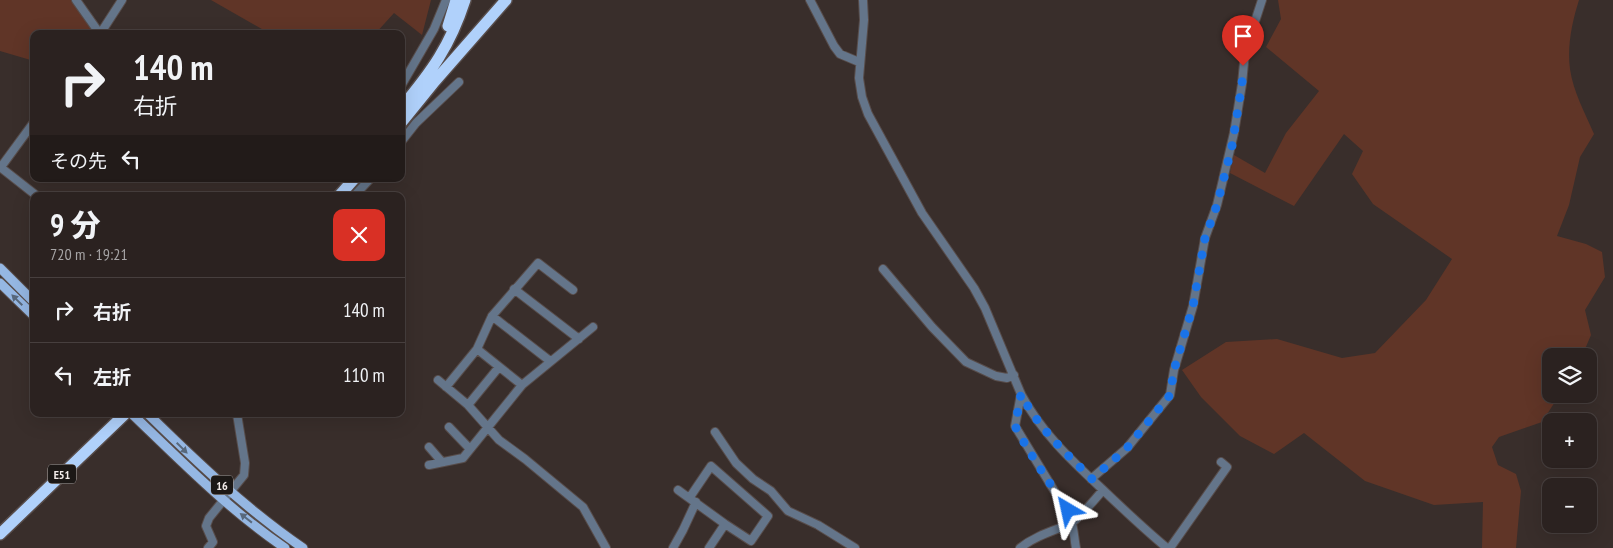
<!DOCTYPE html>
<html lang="ja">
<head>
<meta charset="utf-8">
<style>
	body { margin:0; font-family:"PT Sans Narrow","Noto Sans JP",sans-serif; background:#332a29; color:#f1f3f6; height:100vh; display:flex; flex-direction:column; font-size:19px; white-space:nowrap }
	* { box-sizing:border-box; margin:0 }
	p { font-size:16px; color:#a6a4a5 }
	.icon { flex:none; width:28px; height:28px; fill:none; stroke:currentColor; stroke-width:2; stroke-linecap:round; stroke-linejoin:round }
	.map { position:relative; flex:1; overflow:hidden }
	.side { position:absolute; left:30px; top:192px; width:375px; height:225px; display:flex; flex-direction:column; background:#2b2220; border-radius:10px; box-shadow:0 5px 20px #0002,0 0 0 1px #473f3e }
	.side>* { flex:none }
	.guide { position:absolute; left:30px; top:30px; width:375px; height:152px; border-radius:10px; box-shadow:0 5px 20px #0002,0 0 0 1px #473f3e; background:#2b2220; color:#f1f3f6; overflow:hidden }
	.buttons { position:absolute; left:1542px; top:348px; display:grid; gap:10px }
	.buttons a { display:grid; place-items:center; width:55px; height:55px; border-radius:10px; background:#2b2220; box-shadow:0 5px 20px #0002,0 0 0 1px #473f3e; font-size:25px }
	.pin { position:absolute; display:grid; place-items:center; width:42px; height:42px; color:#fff; margin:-51px -21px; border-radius:50% 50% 50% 0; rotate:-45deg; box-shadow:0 0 5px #0007 }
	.pin .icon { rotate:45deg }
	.me { position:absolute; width:55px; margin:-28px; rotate:324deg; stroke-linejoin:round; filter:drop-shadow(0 0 4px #0008) }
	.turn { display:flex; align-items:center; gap:18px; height:105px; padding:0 20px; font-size:22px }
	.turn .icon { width:65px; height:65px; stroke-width:2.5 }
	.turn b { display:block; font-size:35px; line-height:42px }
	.then { display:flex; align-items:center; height:48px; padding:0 20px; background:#0003; gap:10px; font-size:19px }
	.round { display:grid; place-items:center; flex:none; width:52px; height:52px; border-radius:10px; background:#332a29 }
	.summary { display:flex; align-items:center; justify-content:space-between; height:85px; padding:0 20px }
	h1 { font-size:30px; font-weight:800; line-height:38px }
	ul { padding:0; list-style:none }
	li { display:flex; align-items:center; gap:15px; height:65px; padding:0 20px; border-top:1px solid #473f3e }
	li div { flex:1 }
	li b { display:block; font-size:19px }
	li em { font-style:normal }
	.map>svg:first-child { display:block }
	.green { fill:#603527 }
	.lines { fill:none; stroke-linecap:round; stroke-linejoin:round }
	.minor-casing { stroke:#574c4a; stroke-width:10 }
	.major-casing { stroke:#574c4a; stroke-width:11 }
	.highway-casing { stroke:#574c4a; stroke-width:14 }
	.minor { stroke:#64758a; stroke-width:8 }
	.major { stroke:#95b7e3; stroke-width:9 }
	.highway { stroke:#b0d1fb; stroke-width:11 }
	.oneway { fill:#58687c }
	.route { stroke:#1a73e8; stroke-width:9; stroke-dasharray:0 16.2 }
	.labels { text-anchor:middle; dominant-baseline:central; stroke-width:5; stroke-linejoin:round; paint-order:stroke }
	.shield { fill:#1c1816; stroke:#b2acaa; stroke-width:1 }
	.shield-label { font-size:12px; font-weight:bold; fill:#f3ecea }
</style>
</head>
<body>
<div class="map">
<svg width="1613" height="548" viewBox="0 0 1613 548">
	<rect width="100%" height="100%" fill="#392e2b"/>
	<path class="green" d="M0,0H73L93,28L90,34H34V61L0,51Z
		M211,0H431L422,35L394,13L375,34H267V32Z
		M1278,0H1579C1572,22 1567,46 1570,69C1573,91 1585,113 1594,134L1580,157L1569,205L1557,236L1586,244L1602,252L1605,277L1585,310L1591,335L1582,356H1551V394H1560L1542,422L1499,437L1492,447L1498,465L1516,474L1521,491L1516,548H1482L1483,502L1434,505L1365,481L1304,433L1274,454L1240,436L1201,397L1182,370L1226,342L1277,339L1342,358L1375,353L1426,300L1452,259L1373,204L1352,174L1363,151L1344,134L1294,206L1230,173L1234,155L1265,173L1286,133L1319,91L1266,47L1281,19Z"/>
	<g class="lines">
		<g class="minor-casing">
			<path id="minor" d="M76,0L100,34
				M810,0L834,46L840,54L859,62
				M863,0L864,20L859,78L862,97L868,114L922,213L974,288L985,308L1021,394C1041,432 1071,460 1101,488C1123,509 1144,529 1167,548
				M100,34L122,0
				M401,86L434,29L446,0
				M401,142L416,123L459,82
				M0,167L37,196
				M1,167L34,122
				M354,196L370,179
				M883,269L932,327L966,362L996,376L1007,378L1014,375
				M514,289L579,339
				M492,316L550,361
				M477,349L522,385
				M438,380L468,405L499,440L525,459L583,507L606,548
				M446,387L477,349L492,316L538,263L573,290
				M1021,394L1015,426L1058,497C1073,507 1073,532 1076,548
				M468,405L499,367
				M449,427L470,449
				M715,432L736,463L753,479L771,491L788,511L818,525L855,548
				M429,447L442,462
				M429,465L463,458L522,385L593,327
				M1091,479L1127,448L1170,395L1174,370L1193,306L1205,238L1217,205L1234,133L1242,84L1245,52L1262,0
				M678,490L725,524L751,541L768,516L711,466L690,497
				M208,548L213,542L206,526L209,518L244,475L245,463L237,414
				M673,548L683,530L696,502
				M709,548L725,524
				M1020,548C1035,536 1053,531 1070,524C1078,520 1096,498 1103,490
				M1170,548L1227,467L1221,462"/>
		</g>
		<g class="major-casing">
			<path id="major" d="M0,268L34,302
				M0,283L34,316
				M132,414C181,461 229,510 285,548
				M148,414C197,462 246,509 303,548"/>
		</g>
		<g class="highway-casing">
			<path id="highway" d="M448,26L456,0
				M401,108C432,71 450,46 465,0
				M401,123L435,81L506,0
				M339,196L354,179
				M0,534L125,414"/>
		</g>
		<use href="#minor" class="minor"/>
		<use href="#major" class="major"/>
		<use href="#highway" class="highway"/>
	</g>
	<defs><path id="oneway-solid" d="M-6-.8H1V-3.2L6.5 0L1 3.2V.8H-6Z" transform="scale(1.25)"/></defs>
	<g class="oneway">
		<use href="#oneway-solid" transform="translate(17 300) rotate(-135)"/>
		<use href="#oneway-solid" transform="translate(182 448) rotate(45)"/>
		<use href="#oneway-solid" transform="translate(246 518) rotate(-142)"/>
	</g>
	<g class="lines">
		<path class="route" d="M1068,510C1065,502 1059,499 1055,491C1041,470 1027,449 1015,426L1021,394C1040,430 1064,451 1092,479L1127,448L1170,395L1174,370L1193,306L1205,238L1217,205L1232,146L1242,84L1243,66"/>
	</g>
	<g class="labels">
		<g class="shield">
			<rect x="48" y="464.5" width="28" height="19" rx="4"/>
			<rect x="211" y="475.5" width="22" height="19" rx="4"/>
		</g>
		<g class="shield-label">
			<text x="62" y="474">E51</text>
			<text x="222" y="485">16</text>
		</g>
	</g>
</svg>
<div class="buttons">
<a><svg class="icon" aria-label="layers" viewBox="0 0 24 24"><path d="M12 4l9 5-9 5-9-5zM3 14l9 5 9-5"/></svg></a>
<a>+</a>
<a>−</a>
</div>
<div class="pin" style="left:1243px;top:66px;background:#d93025"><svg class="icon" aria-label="arrive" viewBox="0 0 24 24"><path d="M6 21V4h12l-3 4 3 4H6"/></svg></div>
<svg class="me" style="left:1068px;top:510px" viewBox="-20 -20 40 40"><path d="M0-17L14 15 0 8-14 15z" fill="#1a73e8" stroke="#fff" stroke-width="4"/></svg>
<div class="guide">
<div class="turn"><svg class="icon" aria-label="right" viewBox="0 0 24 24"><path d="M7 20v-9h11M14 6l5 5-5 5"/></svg><div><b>140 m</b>右折</div></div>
<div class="then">その先<svg class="icon" aria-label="left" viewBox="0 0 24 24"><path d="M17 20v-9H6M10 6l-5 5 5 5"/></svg></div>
</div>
<section class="side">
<div class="summary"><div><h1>9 分</h1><p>720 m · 19:21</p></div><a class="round" style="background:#d93025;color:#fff"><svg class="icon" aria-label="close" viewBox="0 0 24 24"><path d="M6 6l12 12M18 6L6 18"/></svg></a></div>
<ul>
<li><svg class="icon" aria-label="right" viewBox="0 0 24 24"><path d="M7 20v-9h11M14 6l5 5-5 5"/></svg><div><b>右折</b></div><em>140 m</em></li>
<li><svg class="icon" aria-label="left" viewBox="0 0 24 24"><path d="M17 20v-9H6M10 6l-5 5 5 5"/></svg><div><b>左折</b></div><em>110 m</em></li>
</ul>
</section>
</div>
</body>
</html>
